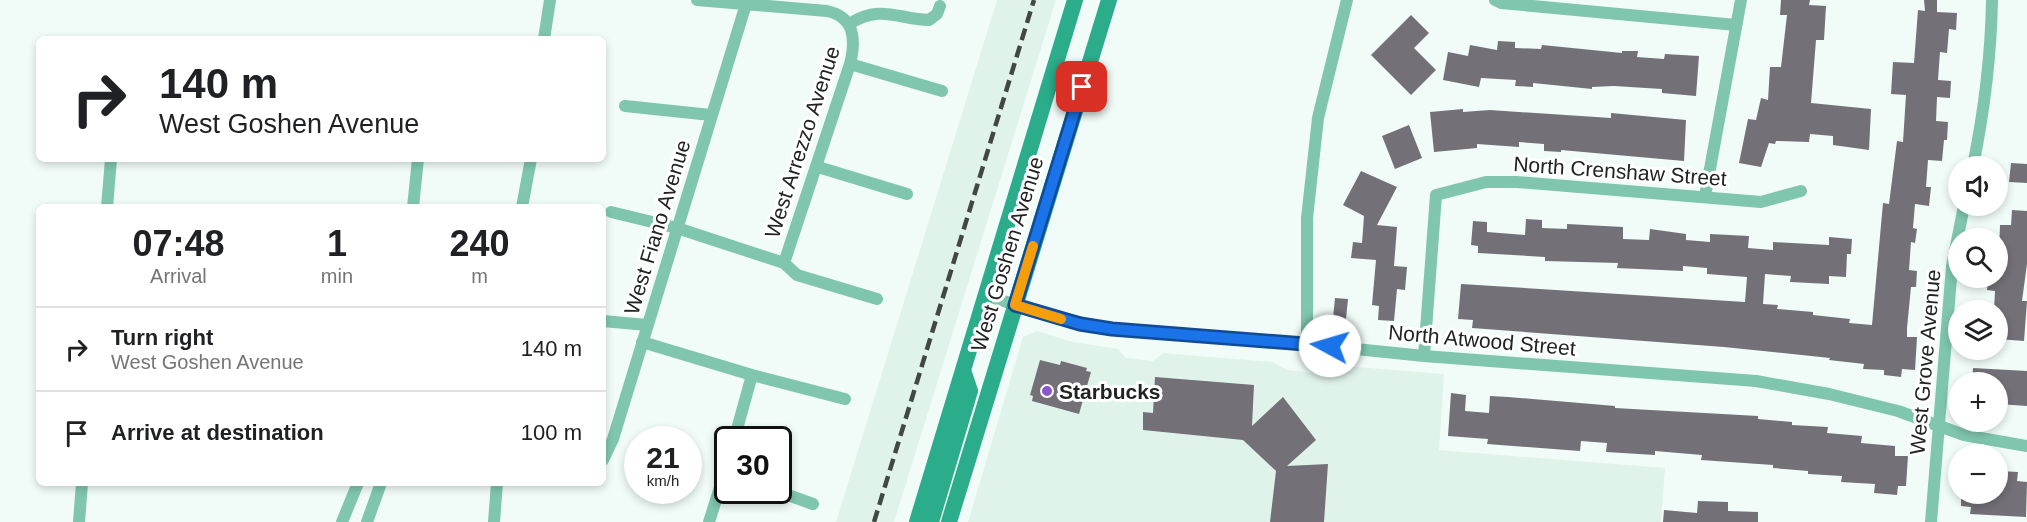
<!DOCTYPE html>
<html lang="en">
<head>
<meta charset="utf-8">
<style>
	body { margin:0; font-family:Arial,sans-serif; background:#f2f2f2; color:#202124; height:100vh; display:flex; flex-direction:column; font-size:22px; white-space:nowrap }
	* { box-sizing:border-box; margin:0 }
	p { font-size:20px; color:#757577 }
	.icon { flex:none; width:33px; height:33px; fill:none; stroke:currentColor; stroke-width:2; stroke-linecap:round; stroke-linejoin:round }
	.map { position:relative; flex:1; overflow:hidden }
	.details { position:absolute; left:36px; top:204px; width:570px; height:282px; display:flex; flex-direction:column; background:#fff; border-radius:9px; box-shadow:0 3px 9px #0003 }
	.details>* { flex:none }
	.top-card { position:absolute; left:36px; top:36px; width:570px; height:126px; border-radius:9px; box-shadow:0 3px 9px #0003; background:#fff; color:#202124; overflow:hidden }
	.controls { position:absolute; left:1948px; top:156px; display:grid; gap:12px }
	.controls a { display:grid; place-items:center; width:60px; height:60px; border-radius:50%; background:#fff; box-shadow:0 3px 9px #0003; font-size:30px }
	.speed { position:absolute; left:624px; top:426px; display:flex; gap:12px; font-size:30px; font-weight:700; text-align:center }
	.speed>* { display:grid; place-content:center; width:78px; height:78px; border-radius:50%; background:#fff; box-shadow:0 3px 9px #0003; line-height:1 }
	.speed small { font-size:15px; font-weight:400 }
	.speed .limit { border:3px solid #111; border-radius:9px; background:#fff; color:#111 }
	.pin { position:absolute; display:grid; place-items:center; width:51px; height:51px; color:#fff; margin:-26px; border-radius:12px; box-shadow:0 3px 9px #0006 }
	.me { position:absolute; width:66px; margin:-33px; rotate:276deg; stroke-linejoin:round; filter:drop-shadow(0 0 4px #0008) }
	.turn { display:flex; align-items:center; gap:21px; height:126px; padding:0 24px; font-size:27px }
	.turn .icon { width:78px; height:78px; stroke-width:2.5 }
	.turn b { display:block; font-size:42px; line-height:51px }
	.eta { display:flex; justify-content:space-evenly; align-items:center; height:102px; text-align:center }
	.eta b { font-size:36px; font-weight:800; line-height:42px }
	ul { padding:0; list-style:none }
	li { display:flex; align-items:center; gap:18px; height:84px; padding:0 24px; border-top:2px solid #e0e0e0 }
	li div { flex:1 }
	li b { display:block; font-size:22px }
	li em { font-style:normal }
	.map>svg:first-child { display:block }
	.built { fill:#dff3eb }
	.building { fill:#737078 }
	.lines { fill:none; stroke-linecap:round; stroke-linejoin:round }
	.street { stroke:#80c6af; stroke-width:12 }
	.secondary { stroke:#2bac8a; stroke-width:16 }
	.rail { stroke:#424745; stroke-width:4.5; stroke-dasharray:12 6; stroke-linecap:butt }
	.route-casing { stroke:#114b97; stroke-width:15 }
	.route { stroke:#1a73e8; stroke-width:10 }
	.slow { stroke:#f59e0b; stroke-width:10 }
	.poi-dot { fill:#8b57cf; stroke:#fff; stroke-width:2 }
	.labels { text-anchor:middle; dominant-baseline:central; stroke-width:6; stroke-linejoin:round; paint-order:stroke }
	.street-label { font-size:21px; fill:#202322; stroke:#fff }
	.poi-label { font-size:21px; font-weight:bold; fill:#202322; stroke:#fff; text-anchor:start }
</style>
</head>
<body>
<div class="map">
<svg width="2027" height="522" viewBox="0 0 2027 522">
	<rect width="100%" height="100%" fill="#f1fcf8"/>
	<path class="built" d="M997,0H1056L894,522H836Z
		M1037,331L1073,342L1118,349L1126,358L1153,361L1163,353L1273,362L1287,370L1320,374L1333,365L1444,374L1439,450L1665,468L1661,522H968L1023,337Z"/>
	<path class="building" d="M1781,0H1810L1809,5L1826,6L1824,40H1816L1811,103L1871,109L1869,150L1833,145V136L1810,134L1809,142L1776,141L1775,144L1769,143L1761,167L1739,163L1748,119L1756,120L1761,98L1768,100L1770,67H1781L1787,15H1780Z
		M1924,0H1937V12L1957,13L1956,30L1949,29L1947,53L1940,52L1938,80L1951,81L1950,98L1937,97L1936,121L1948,122L1947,140H1944L1942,161L1928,160L1926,187H1931L1929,206L1915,204L1913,228L1917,229L1915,243L1911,242L1909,270L1917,271L1916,287H1911L1907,328V337H1917L1915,370L1902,369L1901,377L1884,375V370L1863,369L1864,364L1829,360L1830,358L1724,347L1472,328L1473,320L1458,319L1461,284L1745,302L1747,277L1707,274V268L1683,266V271L1617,268L1618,263L1545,261V257L1478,253V246L1471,245L1473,221L1487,222V232L1525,235L1526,219L1542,220V228L1567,229V224L1623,227V239L1649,240L1650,229L1686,234V240L1710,242V234L1749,236L1748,248L1773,250V242L1829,245V237L1852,239L1851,254H1847L1846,277L1829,276V284L1790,282L1791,276L1765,274L1763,304L1778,305L1777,309L1813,312V315L1850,319L1849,323L1872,325L1883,203L1889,204L1897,141L1903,142L1906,95L1891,94L1893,62L1914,63L1918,10L1925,11Z
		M1411,15L1429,33L1414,48L1436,70L1411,95L1371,55Z
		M1498,41L1515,42V48L1541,49L1542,45L1622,53V51H1638L1637,57L1664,59L1665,54L1699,56L1696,96L1662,93V89L1614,86L1592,87V89L1533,83V87L1515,86L1516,80L1481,78L1479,87L1443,80L1448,52L1468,56L1470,45L1497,50Z
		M1463,109V112L1490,110L1611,118V113L1686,120L1684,161L1561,150V152L1544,151V144L1519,142V147L1477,144V148L1434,152L1430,112Z
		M1409,125L1422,158L1395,169L1382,136Z
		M2011,163L2027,164V183L2009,182Z
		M1361,171L1397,187L1377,225L1397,227L1394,266L1407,267L1405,290L1397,289L1394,321L1378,320L1379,306L1372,305L1376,260L1351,258L1353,242L1362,243L1364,216L1343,205Z
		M2012,210L2027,211V264L2022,301H2027L2024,341L1998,339V310H1994L1995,291L1987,290L1988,278H1998L2000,225H2011Z
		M1335,298L1348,299L1346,319L1333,318Z
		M1040,360L1060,365L1061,361L1087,368L1086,371L1091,372L1079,414L1032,401L1033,396L1030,395Z
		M1973,368L2027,371V406L1998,404V382H1972Z
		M1155,377L1254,385L1252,426L1283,397L1316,440L1287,466L1328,464L1324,522H1270L1276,471L1243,440L1143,430V412L1153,413Z
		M1451,393L1466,395L1465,411L1489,413L1490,396L1508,397L1615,406V408L1758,416V419L1792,422V425L1828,427L1827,433L1862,436L1861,443L1895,446V456H1908L1906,486H1898L1897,495L1874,493L1875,484L1841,482L1842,476L1808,474V471L1773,468V465L1701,460L1702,455L1655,451V455L1606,452L1607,443L1581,441L1580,451L1487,444L1488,439L1448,436Z
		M2000,471L2018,472L2017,481L2027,482L2026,517L1970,514L1971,507L1961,506V494H1998Z
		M1698,501L1728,502V511L1758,512V522H1663L1664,510L1697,513Z"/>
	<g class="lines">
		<path class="street" d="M697,0L827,11C855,17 856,40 850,64L784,263
			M1495,0L1501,3L1736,25
			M849,24C881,4 897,19 929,20L937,14L940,6
			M544,39L550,0
			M850,64L942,91
			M625,106L711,115
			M1973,166C1984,112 1991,56 1992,0
			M818,167L907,194
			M1705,196L1741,0
			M107,207L111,159
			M413,207L418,159
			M522,207L531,159
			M611,212L677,228L784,263L797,275L877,299
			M985,295L1044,314L1112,329L1307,344L1424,356L1756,381L1829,394L1898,411L1964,435L2027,446
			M603,321L647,325
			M642,342L752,375L845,399
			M1307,344V218L1318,118L1347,0
			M1424,356L1436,195L1486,182H1517L1761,202L1801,191
			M734,440L752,375
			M603,460L613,439L746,4
			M774,490L813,504
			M79,522L82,483
			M342,522L358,483
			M367,522L381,483
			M494,522L497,483
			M709,522L728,462
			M1931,522L1952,266L1964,206"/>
		<path class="secondary" d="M917,522L1075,0
			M931,522L970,391L963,370
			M949,522L1109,0"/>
		<path class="rail" d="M874,522L1034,0"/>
	</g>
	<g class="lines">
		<g class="route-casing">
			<path id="route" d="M1082,87L1015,305L1080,324L1112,329L1330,346"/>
		</g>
		<use href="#route" class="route"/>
		<path class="slow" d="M1033,246L1015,305L1061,319"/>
	</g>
	<circle class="poi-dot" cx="1047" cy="391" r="6"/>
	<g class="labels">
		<g class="street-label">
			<text transform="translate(802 142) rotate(-72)">West Arrezzo Avenue</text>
			<text transform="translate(1620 171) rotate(4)">North Crenshaw Street</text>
			<text transform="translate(657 227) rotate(-73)">West Fiano Avenue</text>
			<text transform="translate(1007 254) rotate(-73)">West Goshen Avenue</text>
			<text transform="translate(1482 340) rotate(5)">North Atwood Street</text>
			<text transform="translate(1925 362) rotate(-85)">West Grove Avenue</text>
		</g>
		<g class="poi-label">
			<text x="1059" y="391">Starbucks</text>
		</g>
	</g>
</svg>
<div class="controls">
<a><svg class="icon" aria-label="sound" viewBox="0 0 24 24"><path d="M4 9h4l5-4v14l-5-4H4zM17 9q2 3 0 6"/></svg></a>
<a><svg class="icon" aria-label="search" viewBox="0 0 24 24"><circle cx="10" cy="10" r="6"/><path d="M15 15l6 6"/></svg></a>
<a><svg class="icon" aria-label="layers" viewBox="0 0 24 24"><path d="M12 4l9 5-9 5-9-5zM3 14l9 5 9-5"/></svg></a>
<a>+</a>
<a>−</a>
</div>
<div class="speed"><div>21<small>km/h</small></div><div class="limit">30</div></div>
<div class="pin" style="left:1082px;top:87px;background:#d93025"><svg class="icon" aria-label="arrive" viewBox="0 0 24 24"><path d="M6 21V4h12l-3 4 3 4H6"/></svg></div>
<svg class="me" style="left:1330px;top:346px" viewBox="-20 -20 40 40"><circle r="19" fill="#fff"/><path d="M0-13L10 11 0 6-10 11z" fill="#1a73e8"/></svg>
<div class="top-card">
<div class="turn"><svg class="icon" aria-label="right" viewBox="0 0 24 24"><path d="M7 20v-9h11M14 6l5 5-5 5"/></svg><div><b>140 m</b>West Goshen Avenue</div></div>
</div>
<section class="details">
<div class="eta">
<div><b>07:48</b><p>Arrival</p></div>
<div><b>1</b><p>min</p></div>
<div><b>240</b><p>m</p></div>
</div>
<ul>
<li><svg class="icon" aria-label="right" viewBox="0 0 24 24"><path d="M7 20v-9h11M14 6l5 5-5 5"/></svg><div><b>Turn right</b><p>West Goshen Avenue</p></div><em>140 m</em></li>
<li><svg class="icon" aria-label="arrive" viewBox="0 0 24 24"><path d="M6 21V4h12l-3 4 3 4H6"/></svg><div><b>Arrive at destination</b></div><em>100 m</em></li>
</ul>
</section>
</div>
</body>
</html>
